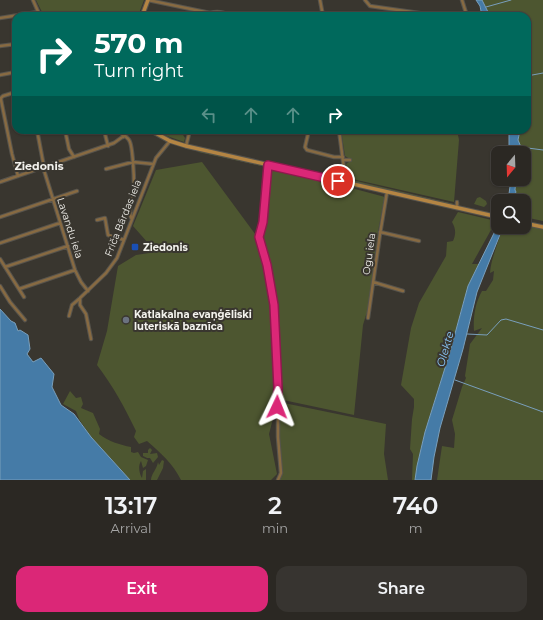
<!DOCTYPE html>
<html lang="en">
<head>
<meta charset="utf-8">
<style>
	body { margin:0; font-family:Montserrat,sans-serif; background:#373430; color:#f1f3f6; height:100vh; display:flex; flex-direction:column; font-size:15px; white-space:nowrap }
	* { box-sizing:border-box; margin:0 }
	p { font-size:13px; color:#a6a6a6 }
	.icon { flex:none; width:22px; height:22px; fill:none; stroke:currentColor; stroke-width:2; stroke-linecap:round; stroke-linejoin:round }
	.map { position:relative; height:480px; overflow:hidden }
	.sheet { display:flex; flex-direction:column; background:#2b2823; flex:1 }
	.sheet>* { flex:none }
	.guide { position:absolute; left:12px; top:12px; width:519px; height:122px; border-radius:12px; box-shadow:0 1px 3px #0004,0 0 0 1px #474441; background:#00695c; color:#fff; overflow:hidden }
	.needle { width:26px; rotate:199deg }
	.fabs { position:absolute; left:491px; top:146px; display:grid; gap:8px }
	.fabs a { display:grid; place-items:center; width:40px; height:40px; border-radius:8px; background:#2b2823; box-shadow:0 1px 3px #0004,0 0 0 1px #474441; font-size:20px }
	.pin { position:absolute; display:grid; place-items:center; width:34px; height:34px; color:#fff; margin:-17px; border:2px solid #fff; border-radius:50%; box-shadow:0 1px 4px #0007 }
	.me { position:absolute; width:44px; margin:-22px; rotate:2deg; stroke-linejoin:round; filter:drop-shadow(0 0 3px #0008) }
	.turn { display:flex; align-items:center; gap:14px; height:84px; padding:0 16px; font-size:18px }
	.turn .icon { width:52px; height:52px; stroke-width:2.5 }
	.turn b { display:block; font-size:28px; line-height:34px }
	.lanes { display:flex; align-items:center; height:38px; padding:0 16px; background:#0003; justify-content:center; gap:20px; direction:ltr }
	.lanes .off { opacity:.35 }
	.eta { display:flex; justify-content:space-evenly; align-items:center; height:68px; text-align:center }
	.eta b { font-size:24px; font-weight:600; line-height:28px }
	.action { display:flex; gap:8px; margin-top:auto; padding:8px 16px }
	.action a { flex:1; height:46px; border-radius:12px; background:#db2777; color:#fff; font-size:16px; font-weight:600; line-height:46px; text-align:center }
	.action a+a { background:#373430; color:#f1f3f6 }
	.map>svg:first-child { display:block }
	.green { fill:#4d5630 }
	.water { fill:#457ba7; stroke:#799fbc }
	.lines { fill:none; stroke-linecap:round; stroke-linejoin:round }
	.stream { stroke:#799fbc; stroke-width:1 }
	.minor-casing { stroke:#57544d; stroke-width:4.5 }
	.secondary-casing { stroke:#57544d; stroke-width:5.5 }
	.minor { stroke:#876a42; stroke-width:2.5 }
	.secondary { stroke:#b48543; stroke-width:3.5 }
	.route-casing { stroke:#8e194d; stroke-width:10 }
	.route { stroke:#db2777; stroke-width:7 }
	.transit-dot { fill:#1a4fb4; stroke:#39362f; stroke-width:1.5 }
	.worship-dot { fill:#6b7280; stroke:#39362f; stroke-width:1.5 }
	.labels { text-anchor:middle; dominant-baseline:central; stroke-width:4; stroke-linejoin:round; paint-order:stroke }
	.street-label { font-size:10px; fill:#f3f2ed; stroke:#39362f }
	.poi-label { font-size:10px; font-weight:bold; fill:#f3f2ed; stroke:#39362f; text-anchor:start }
	.neighbourhood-label { font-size:11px; font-weight:bold; fill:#f3f2ed; stroke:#39362f }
	.water-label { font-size:11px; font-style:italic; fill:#8bc8fb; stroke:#39362f }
</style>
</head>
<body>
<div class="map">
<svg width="543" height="480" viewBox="0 0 543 480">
	<rect width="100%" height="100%" fill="#39362f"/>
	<path class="green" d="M36,0H144L138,16H44Z
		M482,0H543V221L524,217V201H511L516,192L515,190L516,179H524V153H518L520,147L518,140L520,130H527V16H490Z
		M156,130H180L185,138L184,142L167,136Z
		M341,130H457L459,140L454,202L348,178L346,164L349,162L350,159L345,156Z
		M199,151L264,166L266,167L198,152Z
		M202,162L258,238L265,269L270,307L275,411L269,434L277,474L271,480H181C173,464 161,453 147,441L139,444L134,437L136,431C125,408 113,386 97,365L107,331L118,266L136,255L156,252L133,226L156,170Z
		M270,170L340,185L385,197C376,235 372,273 369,311L366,315L363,325L354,415L283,400L280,392L276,324L277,321L268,262L261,237L264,227Z
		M348,179L454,204L451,205L351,182Z
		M480,197L486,201L487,204L484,207L474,204L477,198Z
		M458,212L496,221L472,264H480C463,291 459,323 450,353C437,395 421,436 415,480H412L413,454L410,449L412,419L414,407V399L401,385L411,328L419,303L446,256L447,242L453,241C456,234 456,229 452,222Z
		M524,225L543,229V480H437L442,446L454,448L455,434L452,420L462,387L466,378L465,376L470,344L482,328L474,331C473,318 475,303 482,291H486L493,280L494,271L490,273C491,258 499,241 503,227H524Z
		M70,391L76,398L81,397L83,404L81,408L93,413L100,429L99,434C108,441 120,445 131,447V452L134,453L138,452L141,457L148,460L146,466L143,468L141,461C138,466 139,473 142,478L143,471L146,469V480H130L91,437L79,419L76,411L63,404Z
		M279,402L386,424L384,454L388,480H279L281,474L279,427Z
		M150,448L152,450L150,454L157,453L158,457L153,463L150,458H147L143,456V453H148V450Z
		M162,460L164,461L163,468L157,480H151C151,474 157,469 158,462L159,465Z"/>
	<path class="water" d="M476,0H482L490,16H482L480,6Z
		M509,130H520L518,140L521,147L518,153H509Z
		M511,179H516L515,190L516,192L511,201H506L509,194Z
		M498,225V227H503L477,292L463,349L440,428L434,457L431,480H415L417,466L425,432L450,352L468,286Z
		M0,309L11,321L15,323L18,331L20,330L28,335L30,349L27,354L33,362L41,358L54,374L52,387L61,405L74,414L91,437L130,480H0Z"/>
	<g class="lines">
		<path class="stream" d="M486,7L511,0
			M527,76L543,73
			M520,147L543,150
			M467,334L487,335L501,320L506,319L543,330
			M455,380L543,412"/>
		<g class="minor-casing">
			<path id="minor" d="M33,0L40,16
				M148,0L210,13L214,16
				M320,0L323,16
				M365,0L370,6L440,16
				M462,0L467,16
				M210,13C217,11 224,12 230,16
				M0,18L38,12
				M0,46L16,44
				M0,75L16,72
				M16,92L3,96L1,98V100L12,154L18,176
				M37,130L44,167
				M65,130L69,149L74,157
				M104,130L108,146
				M121,130L123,137
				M309,130L305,147L307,150L334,157H343
				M339,130L345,177V182
				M125,136C126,137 128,138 129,140C133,145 134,179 134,186C133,194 127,214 132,219
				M186,146L190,130
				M343,160H350
				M268,165L263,222L259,237L267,265L274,305L278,388V437L281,473L278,480
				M43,167L75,270L81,282L88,291
				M106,169L133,162L153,164
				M0,182L114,143L132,130
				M457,208V202
				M0,217L77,191
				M97,220L105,218L108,235L124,240
				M380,232L419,241
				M0,243L60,223
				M0,259L24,297
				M5,267L68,246
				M373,282L403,291
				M0,286L10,302L25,320
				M19,289L75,270
				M69,316L72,305L79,299
				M368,318L380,234L387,192
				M91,339L86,314L80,305V298L106,273L117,258L156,158L170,141"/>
		</g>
		<g class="secondary-casing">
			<path id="secondary" d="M142,16L148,0
				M150,130L170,141L186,146L498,217
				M524,223L543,227"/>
		</g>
		<use href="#minor" class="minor"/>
		<use href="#secondary" class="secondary"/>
	</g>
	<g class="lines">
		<g class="route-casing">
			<path id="route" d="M277,407L278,388L274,305L267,265L259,237L263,222L268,165L338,181"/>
		</g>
		<use href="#route" class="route"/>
	</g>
	<rect class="transit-dot" x="131" y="243" width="8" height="8" rx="2"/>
	<circle class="worship-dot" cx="126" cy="320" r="4"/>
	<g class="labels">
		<g class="street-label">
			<text transform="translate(123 218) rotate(-68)">Friča Bārdas iela</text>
			<text transform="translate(70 228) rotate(72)">Lavandu iela</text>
			<text transform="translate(369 254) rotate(-82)">Ogu iela</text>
		</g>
		<g class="poi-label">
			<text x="143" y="247">Ziedonis</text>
			<text x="134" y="314">Katlakalna evaņģēliski<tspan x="134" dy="12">luteriskā baznīca</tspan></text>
		</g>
		<g class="neighbourhood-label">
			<text x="39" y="166">Ziedonis</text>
		</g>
		<g class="water-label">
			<text transform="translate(445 349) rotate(-74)">Olekte</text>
		</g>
	</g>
</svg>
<div class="fabs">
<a><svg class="needle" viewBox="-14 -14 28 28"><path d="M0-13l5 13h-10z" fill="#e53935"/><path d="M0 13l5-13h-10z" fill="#a6a6a6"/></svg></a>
<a><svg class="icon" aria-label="search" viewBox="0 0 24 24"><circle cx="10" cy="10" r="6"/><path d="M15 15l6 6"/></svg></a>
</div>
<div class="pin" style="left:338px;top:181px;background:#d93025"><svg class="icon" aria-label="arrive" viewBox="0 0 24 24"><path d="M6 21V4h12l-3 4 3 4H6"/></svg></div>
<svg class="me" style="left:277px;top:407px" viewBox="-20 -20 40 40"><path d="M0-17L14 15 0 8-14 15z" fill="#db2777" stroke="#fff" stroke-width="4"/></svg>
<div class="guide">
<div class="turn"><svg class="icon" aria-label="right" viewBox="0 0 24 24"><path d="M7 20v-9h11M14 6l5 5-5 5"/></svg><div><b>570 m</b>Turn right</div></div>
<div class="lanes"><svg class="icon off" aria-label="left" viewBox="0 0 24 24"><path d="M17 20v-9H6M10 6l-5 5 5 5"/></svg><svg class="icon off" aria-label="ahead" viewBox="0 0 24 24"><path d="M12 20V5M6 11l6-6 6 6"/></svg><svg class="icon off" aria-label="ahead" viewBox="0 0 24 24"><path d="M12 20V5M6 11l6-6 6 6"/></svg><svg class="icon" aria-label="right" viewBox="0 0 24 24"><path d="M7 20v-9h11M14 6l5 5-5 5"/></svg></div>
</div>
</div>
<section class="sheet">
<div class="eta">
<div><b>13:17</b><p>Arrival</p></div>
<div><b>2</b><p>min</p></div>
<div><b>740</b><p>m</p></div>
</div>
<div class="action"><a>Exit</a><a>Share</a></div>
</section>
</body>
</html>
